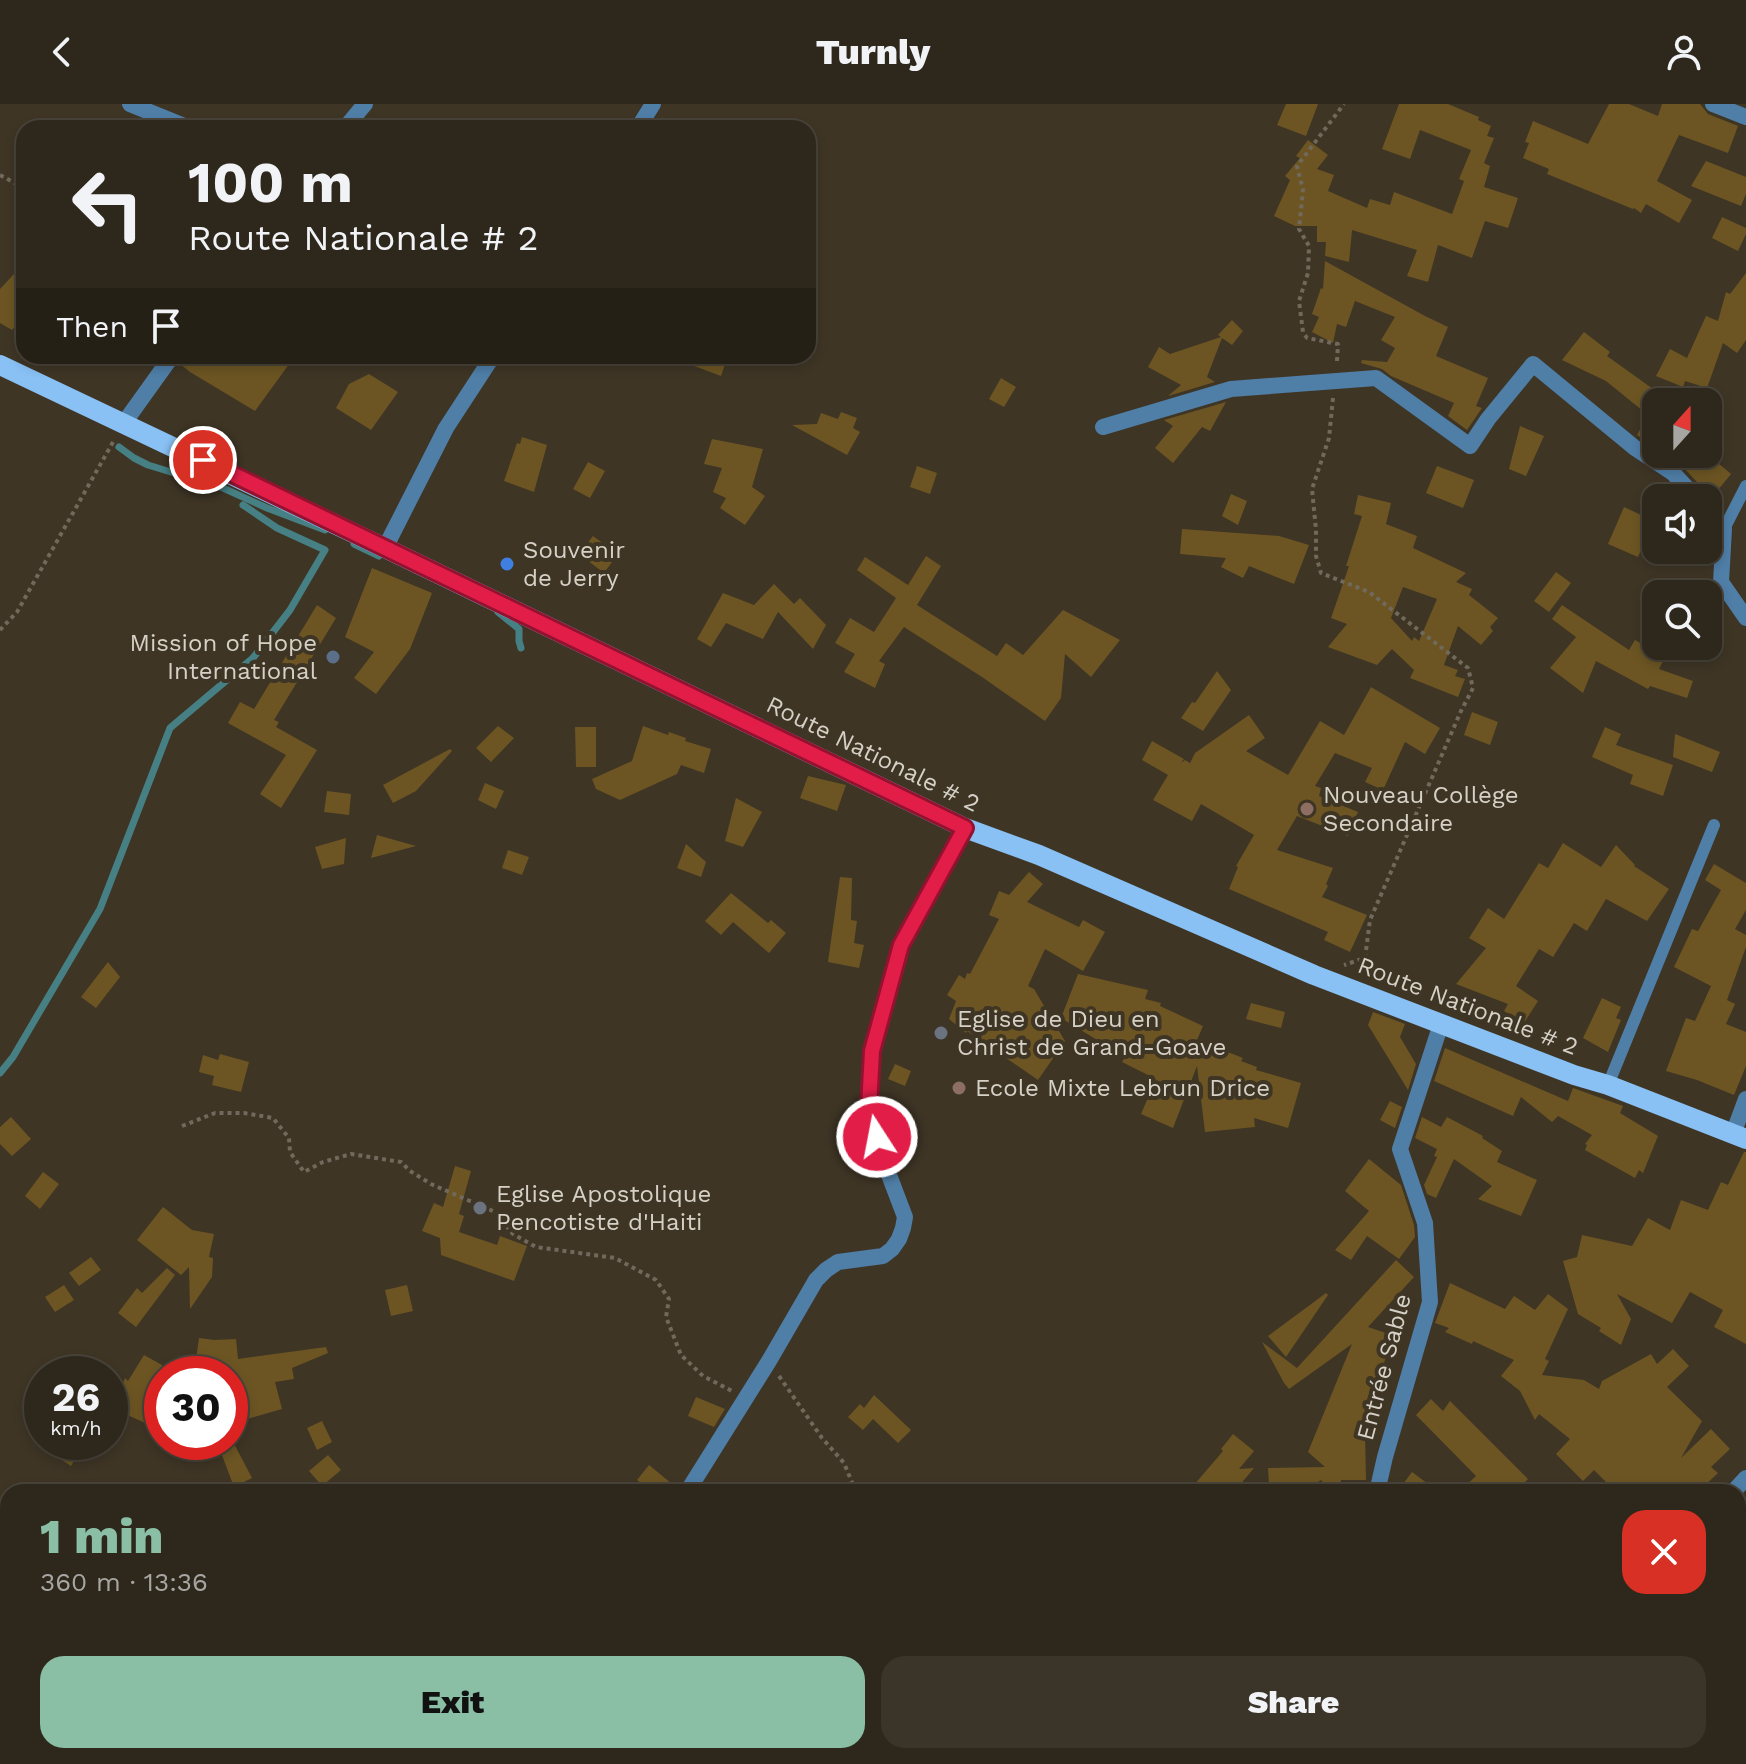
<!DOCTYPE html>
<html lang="en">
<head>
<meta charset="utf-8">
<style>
	body { margin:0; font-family:"Work Sans",sans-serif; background:#3a3429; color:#f1f3f6; height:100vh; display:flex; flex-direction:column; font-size:30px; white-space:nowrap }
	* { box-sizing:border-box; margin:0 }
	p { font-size:26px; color:#a7a6a3 }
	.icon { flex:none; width:44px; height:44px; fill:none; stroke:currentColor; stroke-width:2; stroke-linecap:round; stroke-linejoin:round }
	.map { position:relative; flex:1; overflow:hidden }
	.details { position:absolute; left:0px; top:1380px; width:1746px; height:280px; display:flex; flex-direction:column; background:#2e281c; border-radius:24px 24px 0 0; box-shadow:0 4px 12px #0003,0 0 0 2px #49443b }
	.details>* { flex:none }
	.guide { position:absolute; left:16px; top:16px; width:800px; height:244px; border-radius:24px; box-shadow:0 4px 12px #0003,0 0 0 2px #49443b; background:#2e281c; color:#f1f3f6; overflow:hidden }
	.needle { width:52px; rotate:21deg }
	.controls { position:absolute; left:1642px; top:284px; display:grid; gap:16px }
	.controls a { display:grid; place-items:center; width:80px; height:80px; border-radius:16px; background:#2e281c; box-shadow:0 4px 12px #0003,0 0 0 2px #49443b; font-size:40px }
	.speed { position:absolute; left:24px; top:1252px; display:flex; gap:16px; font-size:40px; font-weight:700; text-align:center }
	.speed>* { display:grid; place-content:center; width:104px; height:104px; border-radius:50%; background:#2e281c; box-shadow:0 4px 12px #0003,0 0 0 2px #49443b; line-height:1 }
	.speed small { font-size:20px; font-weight:400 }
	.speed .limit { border:12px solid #d22; background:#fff; color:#111 }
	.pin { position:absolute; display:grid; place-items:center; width:68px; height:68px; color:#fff; margin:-34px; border:4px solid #fff; border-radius:50%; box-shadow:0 2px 8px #0007 }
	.me { position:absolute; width:88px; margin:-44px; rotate:349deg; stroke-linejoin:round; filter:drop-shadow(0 0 6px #0008) }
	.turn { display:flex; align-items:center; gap:28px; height:168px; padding:0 40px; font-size:36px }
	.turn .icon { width:104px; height:104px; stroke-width:2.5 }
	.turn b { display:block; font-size:56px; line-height:68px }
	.then { display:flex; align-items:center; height:76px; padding:0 40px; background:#0003; gap:16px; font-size:30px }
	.round { display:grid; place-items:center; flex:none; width:84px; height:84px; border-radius:24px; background:#3a3429 }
	.summary { display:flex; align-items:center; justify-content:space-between; height:136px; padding:0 40px }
	h1 { font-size:48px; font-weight:800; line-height:60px; color:#8abfa5 }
	.cta { display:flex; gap:16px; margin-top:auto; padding:16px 40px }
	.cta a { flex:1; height:92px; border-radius:24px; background:#8abfa5; color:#111; font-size:32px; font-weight:800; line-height:92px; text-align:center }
	.cta a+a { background:#3a3429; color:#f1f3f6 }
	header { display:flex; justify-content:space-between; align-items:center; height:104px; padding:0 40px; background:#2e281c; font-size:36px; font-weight:800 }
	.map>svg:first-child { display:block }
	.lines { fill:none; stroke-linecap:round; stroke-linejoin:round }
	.stream { stroke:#468084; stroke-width:7 }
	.building { fill:#6c5523; fill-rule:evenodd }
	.path { stroke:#71695b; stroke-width:4; stroke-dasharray:4 4; stroke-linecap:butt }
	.lane { stroke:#4f7ea7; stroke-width:12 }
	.street { stroke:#4f7ea7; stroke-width:16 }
	.primary { stroke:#89c1f4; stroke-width:20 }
	.route-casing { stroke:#92132f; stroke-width:20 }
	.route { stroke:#e11d48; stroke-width:14 }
	.shop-dot { fill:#3f7fe0; stroke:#3e3525; stroke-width:3 }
	.service-dot { fill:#5c6f8a; stroke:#3e3525; stroke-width:3 }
	.education-dot { fill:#8d6e63; stroke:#3e3525; stroke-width:3 }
	.worship-dot { fill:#6b7280; stroke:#3e3525; stroke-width:3 }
	.labels { text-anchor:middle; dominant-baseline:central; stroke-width:8; stroke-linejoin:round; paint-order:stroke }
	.poi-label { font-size:24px; fill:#d6d1c7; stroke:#3e3525; text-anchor:start }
	.street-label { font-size:24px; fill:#d6d1c7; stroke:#3e3525 }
</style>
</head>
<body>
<header><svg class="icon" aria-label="back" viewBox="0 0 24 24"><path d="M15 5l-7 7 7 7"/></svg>Turnly<svg class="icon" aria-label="person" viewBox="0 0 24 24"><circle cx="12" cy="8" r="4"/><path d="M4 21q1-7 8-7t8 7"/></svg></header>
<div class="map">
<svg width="1746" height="1660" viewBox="0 0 1746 1660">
	<rect width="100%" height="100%" fill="#3e3525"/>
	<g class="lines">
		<path class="stream" d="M119,343L134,354L148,361L223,384L267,404L325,426
			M354,440L379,452
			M498,508L519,525V537L521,544
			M0,969L13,953L100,805L170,624L253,554L290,506L325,446L277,424L243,401"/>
	</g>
	<path class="building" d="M1286,0H1318L1306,32L1277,21Z
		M1399,0H1448L1479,13L1478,16L1491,22L1487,32L1494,34L1484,59L1490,62L1484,83L1518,94L1508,124L1485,117L1472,154L1438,141L1428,178L1407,172L1417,146L1352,126L1349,158L1325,152L1326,138H1317V122H1295L1274,112L1290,76L1285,72L1300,54L1296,52L1308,36L1328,51L1317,65L1334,71L1328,87L1367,104L1370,95L1390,101L1394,88L1452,110L1464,77L1459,75L1471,46L1420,26L1410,55L1382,45Z
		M1609,0H1629L1658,12L1662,0H1700L1708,10L1738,22L1728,49L1679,31L1657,77L1692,96L1679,119L1646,100L1641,109L1634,104L1633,105L1547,70L1549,65L1523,54L1529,39L1525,38L1533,17L1588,40Z
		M1706,57L1746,73V90L1741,102L1691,82Z
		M1722,113L1746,124V130L1738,147L1712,134Z
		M1325,157L1425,212L1448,223L1436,252L1488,274L1476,302L1482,304L1467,326L1448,312L1454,299L1391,272L1382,265L1361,259L1362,256L1387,258L1395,244L1381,236L1395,213L1355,197L1346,223L1337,220L1333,239L1312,228L1319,213L1312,210L1321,184L1323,185Z
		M1746,169V236L1737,249L1723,239L1707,284L1685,277L1683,283L1656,272L1670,245L1687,254L1706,212L1718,217L1726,188L1730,190Z
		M14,170L24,176V212L12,226L0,219V185Z
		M1232,216L1243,227L1232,241L1222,234L1207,273L1215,278L1168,292L1181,281L1148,263L1159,243L1170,250L1221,233L1218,231Z
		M1584,228L1610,248L1607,252L1660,290L1656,298V344L1637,331L1648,311L1606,277L1562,256Z
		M183,252H295L255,307L190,268L180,260Z
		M674,252H728L721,272L673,254Z
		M369,270L398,288L371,326L336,304L349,280Z
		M1001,274L1016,283L1004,303L989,295Z
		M1226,298L1210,327L1202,323L1173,359L1155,344L1173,322L1164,316Z
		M841,308L857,314L853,324L860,328L847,351L792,321L817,320L821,309L838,315Z
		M1520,322L1544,332L1526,372L1509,365Z
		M522,333L547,341L534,388L504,377L517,339L520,340Z
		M712,335L763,345L752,383L765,392L745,421L720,404L726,394L713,388L722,364L704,360Z
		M1664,350H1721L1718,359L1731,370L1713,392L1697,378L1681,361Z
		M588,358L605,367L590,394L573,385Z
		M917,362L937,369L930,390L910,383Z
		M1437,362L1474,376L1463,404L1426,389Z
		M1231,390L1247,397L1238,421L1222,412Z
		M1358,391L1391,399L1386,420L1417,432L1413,444L1466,469L1456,478L1472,485L1469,491L1498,514L1490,523L1493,527L1481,541L1458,522L1444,561L1458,566L1455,572L1465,575L1458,593L1410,574L1414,566L1392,545L1377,561L1328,543L1347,520L1331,514L1349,462H1346L1362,412L1354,410ZM1403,483L1437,495L1419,537L1414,533L1412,537L1391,514Z
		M1624,403L1654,417L1638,453L1608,440Z
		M1182,425L1279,432L1309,441L1294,480L1249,462L1243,474L1221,463L1226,454L1180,450Z
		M593,432L618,450L604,469L579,450Z
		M926,452L941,462L917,501L997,552L1006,539L1023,551L1063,506L1120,536L1091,573L1065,550L1061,594L1045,617L982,573L904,523L879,557L885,560L875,584L844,568L855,550L835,539L850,514L874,528L896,494L857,466L865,453L908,481Z
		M372,464L432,489L410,545L376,590L354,574L374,548L345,533Z
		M1556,468L1571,479L1549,508L1534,497Z
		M774,480L794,500L800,494L826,521L813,545L778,508L763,535L726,519L711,543L697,535L723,489L754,501Z
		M317,501L336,514L274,616L279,618L276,623L317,646L281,704L260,690L286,651L228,619L240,598L254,605Z
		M1562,501L1629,546L1635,536L1665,553L1659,565L1693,577L1687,594L1650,582L1648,585L1596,557L1583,589L1550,564L1576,533L1552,515Z
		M1217,567L1231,586L1203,627L1181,614L1192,598L1195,599Z
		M1371,583L1440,624L1425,650L1405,638L1383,686L1365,678L1372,664L1335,649L1315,682L1321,684L1319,692L1358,708L1348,732L1297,712L1277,746L1333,764L1326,780L1328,782L1322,793L1367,811L1350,848L1324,836L1328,828L1229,785L1238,763L1236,762L1254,731L1201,700L1192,717L1153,696L1168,671L1142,656L1152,637L1184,655L1181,659L1185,656L1190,659L1195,649L1249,611L1265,634L1246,647L1288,671L1320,617L1344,631Z
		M1472,608L1498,618L1490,641L1464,631Z
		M498,622L514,634L491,658L476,644Z
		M643,622L668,631L669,628L686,634L685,637L711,645L704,669L681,661L677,670L620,696L596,685L592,675L632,657Z
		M575,623H596V663H576Z
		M1605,623L1621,630L1616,641L1673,661L1663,692L1630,680L1633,671L1592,653Z
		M1675,630L1720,648L1712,668L1673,653Z
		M450,645L452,647L416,687L393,699L383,681Z
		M808,672L846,681L837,707L800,694Z
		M485,679L504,687L496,705L478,696Z
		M327,687L351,690L349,711L324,708Z
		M736,694L762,708L743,743L725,737Z
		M377,731L416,742L371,754Z
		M346,734L344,760L322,765L315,743Z
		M1563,739L1601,763L1616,741L1635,761L1634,762L1669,785L1647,817L1606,795L1587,827L1574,819L1553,853L1539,845L1516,882L1538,897L1524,919L1504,907L1508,900L1456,880L1486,844L1469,834L1488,804L1504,815L1539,759L1548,764Z
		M686,740L706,758L701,773L677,764Z
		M508,746L529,753L522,771L502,764Z
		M1714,760L1746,779V806L1735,825L1746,831V843L1727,896L1735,900L1726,920L1746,928V962L1734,991L1697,976L1666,967L1686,914L1695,917L1711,882L1674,863L1692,825L1698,827L1721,786L1705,776Z
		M1029,768L1043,780L1027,798L1079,823L1083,816L1105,828L1083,867L1045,845L1028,882L1034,885L1065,937L1038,976L967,927L966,929L949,915L956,897L947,891L959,871L965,875L967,869L970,870L999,815L989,811L999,787L1009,791Z
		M840,773L852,774L851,816L857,817L854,839L864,841L859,864L828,858Z
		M731,789L768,819L771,816L786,829L769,849L733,818L721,831L705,817Z
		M108,858L120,873L96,904L81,893Z
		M1078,870L1148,886L1145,895L1161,899L1160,902L1203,922L1197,936L1243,954L1241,957L1257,963L1256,966L1301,979L1288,1024L1254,1014L1255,1023L1205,1028L1197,962L1173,1024L1141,1010L1156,975L1122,958L1125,953L1061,914Z
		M1602,894L1621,903L1616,914L1621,916L1608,948L1583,934Z
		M1251,899L1285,908L1281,924L1246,915Z
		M1373,908L1405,920L1400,933L1416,960L1408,986L1368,921Z
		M1445,944L1568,997L1573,984L1623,1002L1620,1009L1658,1032L1643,1069L1639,1066L1635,1074L1585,1046L1587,1041L1585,1040L1592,1031L1558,1012L1552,1018L1521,993L1513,1012L1434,977Z
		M220,950L249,958L241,988L212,981L214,972L199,968L203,951L218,956Z
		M895,960L911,967L905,982L888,975Z
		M1390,997L1402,1003L1395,1024L1380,1016Z
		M11,1013L31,1035L12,1052L0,1040V1023Z
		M1422,1013L1441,1023L1447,1013L1483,1032L1482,1034L1502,1047L1497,1058L1537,1076L1521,1112L1478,1095L1492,1082L1454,1055L1436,1094L1427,1090L1424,1081L1437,1053L1434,1052L1437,1045L1415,1034Z
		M1744,1048H1746V1240L1714,1223L1723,1206L1690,1188L1672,1219L1617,1190L1631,1215L1621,1241L1599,1227L1601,1224L1578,1210L1563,1157L1577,1153L1582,1131L1632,1142L1648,1114L1670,1126L1681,1096L1708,1106L1721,1078L1728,1081Z
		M1369,1055L1401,1081L1414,1121L1415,1133L1399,1155L1367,1132L1351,1156L1335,1146L1369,1107L1345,1087Z
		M455,1062L471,1067L459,1110L464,1112L459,1128L497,1141L500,1132L527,1142L514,1177L441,1151L440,1134L422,1127L434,1099L443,1103Z
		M43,1068L59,1080L40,1105L25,1092Z
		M163,1103L192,1126L214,1130L209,1153L213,1154L212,1173L190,1205L189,1163L181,1171L137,1136Z
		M91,1153L101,1166L79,1182L69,1169Z
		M1396,1156L1414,1173L1368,1223L1392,1231L1377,1284L1381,1285L1370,1331L1365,1329L1366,1376H1341L1340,1388H1322V1376L1313,1380L1269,1381L1268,1364L1325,1363L1308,1348L1352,1240L1289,1285L1284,1279L1262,1238L1297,1264Z
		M167,1164L175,1171L136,1223L118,1209L137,1184L142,1189Z
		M1450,1179L1505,1205L1514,1192L1535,1206L1548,1190L1568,1205L1545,1255L1549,1257L1542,1271L1584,1276L1599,1285L1602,1277L1651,1250L1657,1260L1673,1245L1689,1262L1667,1283L1702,1317L1681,1354L1711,1325L1730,1345L1711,1363L1718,1369L1698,1388H1616L1594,1366L1583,1377L1556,1350L1570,1335L1539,1310L1535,1316L1520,1287L1501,1272L1514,1256L1473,1237L1472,1240L1445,1228L1449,1224L1435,1219Z
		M64,1181L74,1196L55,1208L45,1193Z
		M407,1181L413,1207L391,1212L385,1186Z
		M1326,1189L1328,1191L1286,1253L1268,1232Z
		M199,1234L214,1236L236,1235L238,1255L326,1243L328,1249L292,1264L294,1275L275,1278L282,1305L230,1320V1270H194Z
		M144,1251L162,1261V1300L154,1323L112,1304L125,1274L128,1277Z
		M874,1291L911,1326L898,1339L873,1315L863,1326L848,1313L860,1300L864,1304Z
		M696,1293L725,1305L714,1323L688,1312Z
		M1431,1295L1443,1307L1450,1297L1528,1375L1521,1383L1531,1388H1459L1476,1372L1416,1311Z
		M322,1317L332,1338L317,1346L307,1324Z
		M1233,1330L1254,1347L1239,1365L1254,1364L1234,1388H1188L1223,1347L1221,1345Z
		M230,1332L252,1374L234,1383L217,1338H230Z
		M64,1338H85L71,1362L56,1352Z
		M328,1351L341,1366L322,1382L309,1367Z
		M649,1361L677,1384L676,1388H651L637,1376Z
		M1412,1368L1439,1388H1397Z"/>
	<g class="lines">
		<path class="path" d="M0,71L24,84
			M1337,257L1338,240L1307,234L1303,228L1299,197L1308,169L1309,142L1299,125L1303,86L1297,62L1344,0
			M1333,294L1329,334L1312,385L1316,426V452L1321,469L1369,488L1468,564L1473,584L1461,607L1370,816L1365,854L1344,861
			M0,526L17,508L113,338
			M182,1022L215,1009H244L273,1014L289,1034L290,1048L304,1068L323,1058L351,1050L401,1058L410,1067L431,1080L495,1108L513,1130L536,1143L615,1154L656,1176L669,1195L666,1213L681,1251L703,1272L732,1287
			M779,1272L822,1334L844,1359L856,1388
			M1057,1652L1068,1660"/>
		<path class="lane" d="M1724,425L1746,382
			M1608,981L1714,721
			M1738,1620L1746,1617
			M1586,1660L1620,1652"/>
		<path class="street" d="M130,0L189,24
			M1713,0L1746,13
			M345,24L365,0
			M638,24L653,0
			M124,319L172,252
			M1103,323L1231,285L1376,274L1470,342L1488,315L1533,260L1635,344L1673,369L1696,394
			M1708,408L1724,425L1721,478L1746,514
			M385,444L446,324L493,252
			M1733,1030L1746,995
			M687,1388L769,1257L816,1176L826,1166L838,1158L883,1152L892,1145L899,1135L903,1124L905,1113L886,1063L869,1003L872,947L901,841L965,724
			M1377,1388L1385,1353L1430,1198L1425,1119L1400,1045L1441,920
			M1733,1388L1746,1374
			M110,1660H179
			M196,1660L259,1652
			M1318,1660L1320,1652
			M1563,1660L1566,1652"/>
		<path class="primary" d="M0,261L385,444L965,724L1039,751L1314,871L1574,971L1608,981L1746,1035"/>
	</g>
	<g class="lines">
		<g class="route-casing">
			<path id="route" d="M203,356L965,724L901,841L872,947L869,1003L877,1033"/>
		</g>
		<use href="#route" class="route"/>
	</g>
	<circle class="shop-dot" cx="507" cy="460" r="8"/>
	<circle class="service-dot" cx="333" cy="553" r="8"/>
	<g class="education-dot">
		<circle cx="1307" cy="705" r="8"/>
		<circle cx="959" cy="984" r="8"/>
	</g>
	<g class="worship-dot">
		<circle cx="941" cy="929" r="8"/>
		<circle cx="480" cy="1104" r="8"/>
	</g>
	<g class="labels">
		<g class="poi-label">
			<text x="523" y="446">Souvenir<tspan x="523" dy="28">de Jerry</tspan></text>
			<text x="317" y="539" text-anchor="end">Mission of Hope<tspan x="317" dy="28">International</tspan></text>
			<text x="1323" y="691">Nouveau Collège<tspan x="1323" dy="28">Secondaire</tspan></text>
			<text x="957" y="915">Eglise de Dieu en<tspan x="957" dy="28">Christ de Grand-Goave</tspan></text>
			<text x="975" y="984">Ecole Mixte Lebrun Drice</text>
			<text x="496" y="1090">Eglise Apostolique<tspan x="496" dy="28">Pencotiste d'Haiti</tspan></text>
		</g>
		<g class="street-label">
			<text transform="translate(873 650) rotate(26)">Route Nationale # 2</text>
			<text transform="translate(1468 902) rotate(21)">Route Nationale # 2</text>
			<text transform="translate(1384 1263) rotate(-75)">Entrée Sable</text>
		</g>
	</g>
</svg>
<div class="controls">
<a><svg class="needle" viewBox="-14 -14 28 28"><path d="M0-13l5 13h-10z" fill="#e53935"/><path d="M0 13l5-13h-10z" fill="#a7a6a3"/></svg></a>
<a><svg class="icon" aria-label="sound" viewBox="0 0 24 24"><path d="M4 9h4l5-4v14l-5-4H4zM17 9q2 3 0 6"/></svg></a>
<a><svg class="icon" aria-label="search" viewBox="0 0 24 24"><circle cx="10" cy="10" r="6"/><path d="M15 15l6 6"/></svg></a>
</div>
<div class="speed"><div>26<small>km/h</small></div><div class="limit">30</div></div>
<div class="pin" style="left:203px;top:356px;background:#d93025"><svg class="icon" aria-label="arrive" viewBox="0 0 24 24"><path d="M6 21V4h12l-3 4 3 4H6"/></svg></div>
<svg class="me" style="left:877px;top:1033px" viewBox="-20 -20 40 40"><circle r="17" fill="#e11d48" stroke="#fff" stroke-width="3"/><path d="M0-11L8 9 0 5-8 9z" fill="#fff"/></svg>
<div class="guide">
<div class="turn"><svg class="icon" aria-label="left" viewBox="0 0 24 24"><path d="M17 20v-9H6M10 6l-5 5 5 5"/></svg><div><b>100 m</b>Route Nationale # 2</div></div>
<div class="then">Then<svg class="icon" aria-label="arrive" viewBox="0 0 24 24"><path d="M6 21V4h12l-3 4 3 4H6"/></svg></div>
</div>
<section class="details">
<div class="summary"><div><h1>1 min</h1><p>360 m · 13:36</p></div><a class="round" style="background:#d93025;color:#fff"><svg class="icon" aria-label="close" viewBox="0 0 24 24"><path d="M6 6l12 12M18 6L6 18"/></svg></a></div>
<div class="cta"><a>Exit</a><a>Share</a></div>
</section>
</div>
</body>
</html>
